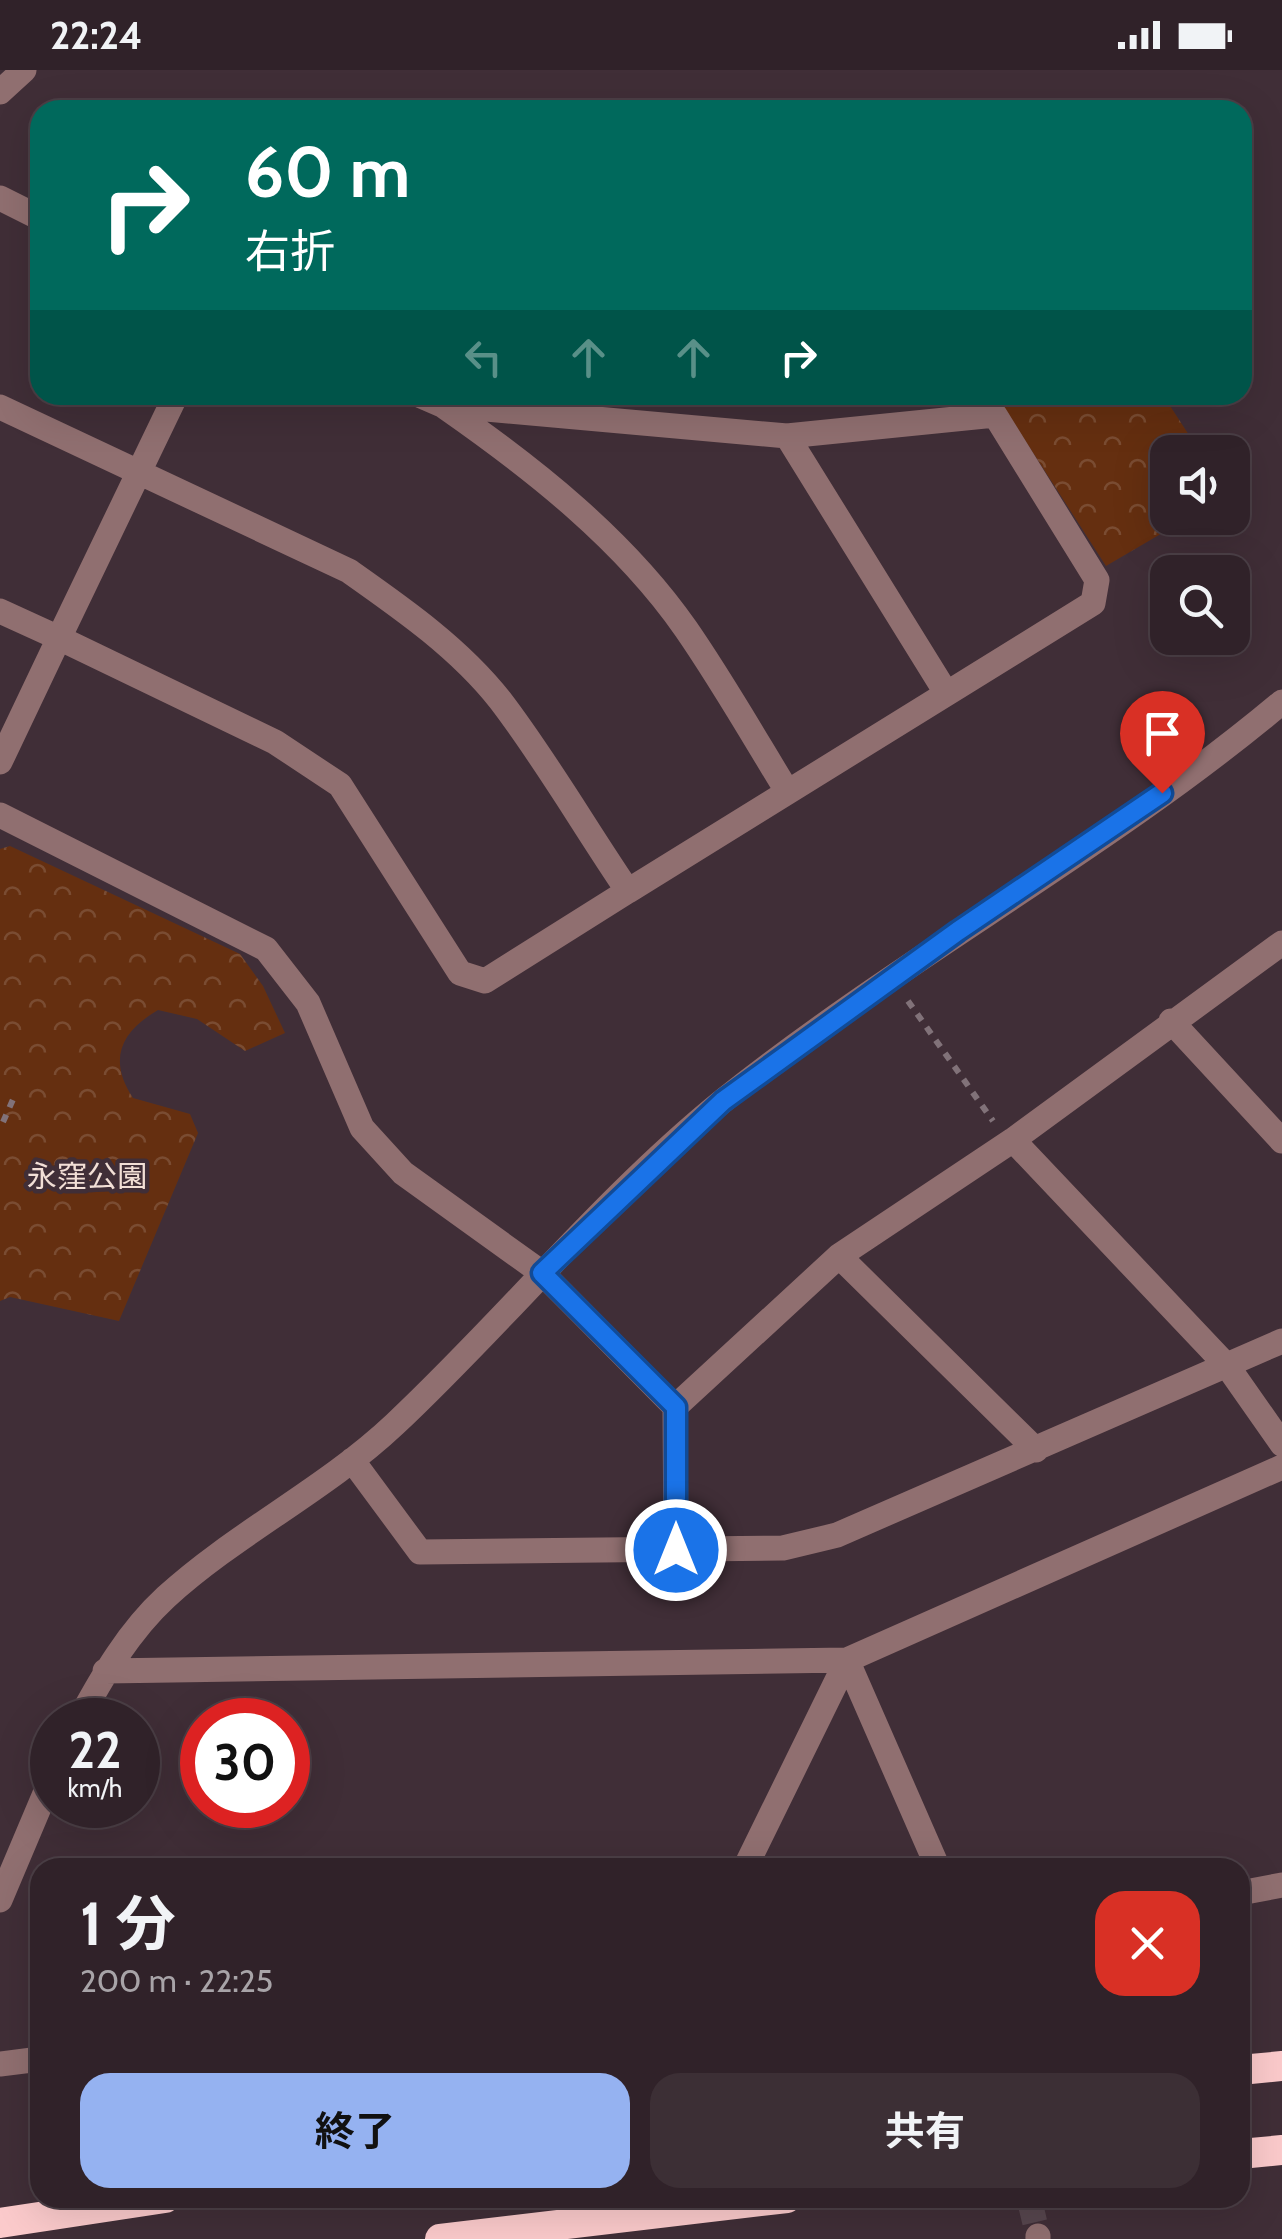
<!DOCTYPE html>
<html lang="ja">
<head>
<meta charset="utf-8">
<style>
	body { margin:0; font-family:Cabin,"Noto Sans JP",sans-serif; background:#3c2f35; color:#f1f3f6; height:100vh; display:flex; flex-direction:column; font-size:38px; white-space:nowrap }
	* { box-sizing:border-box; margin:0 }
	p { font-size:32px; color:#a8a4a8 }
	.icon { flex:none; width:55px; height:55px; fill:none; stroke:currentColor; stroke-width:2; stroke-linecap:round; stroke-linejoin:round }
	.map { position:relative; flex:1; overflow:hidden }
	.sheet { position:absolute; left:30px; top:1788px; width:1220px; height:350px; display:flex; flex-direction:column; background:#302229; border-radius:30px; box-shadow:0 10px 40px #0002,0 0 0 2px #4b3f46 }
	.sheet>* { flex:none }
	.hud { position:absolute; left:30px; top:30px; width:1222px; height:305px; border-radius:30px; box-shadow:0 10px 40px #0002,0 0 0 2px #4b3f46; background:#00695c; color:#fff; overflow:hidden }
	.buttons { position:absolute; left:1150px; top:365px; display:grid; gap:20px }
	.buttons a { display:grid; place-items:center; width:100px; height:100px; border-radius:20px; background:#302229; box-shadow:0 10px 40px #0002,0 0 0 2px #4b3f46; font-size:50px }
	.speed { position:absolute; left:30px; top:1628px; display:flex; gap:20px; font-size:50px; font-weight:700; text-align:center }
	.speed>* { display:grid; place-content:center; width:130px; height:130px; border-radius:50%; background:#302229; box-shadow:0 10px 40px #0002,0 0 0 2px #4b3f46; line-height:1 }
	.speed small { font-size:25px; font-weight:400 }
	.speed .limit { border:15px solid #d22; background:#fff; color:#111 }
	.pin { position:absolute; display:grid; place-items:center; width:85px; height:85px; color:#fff; margin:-102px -42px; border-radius:50% 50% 50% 0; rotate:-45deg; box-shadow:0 0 10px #0007 }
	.pin .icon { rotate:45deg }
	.me { position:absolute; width:110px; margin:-55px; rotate:0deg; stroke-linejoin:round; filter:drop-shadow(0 0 8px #0008) }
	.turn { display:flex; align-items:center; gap:35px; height:210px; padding:0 50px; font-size:45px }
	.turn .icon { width:130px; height:130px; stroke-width:2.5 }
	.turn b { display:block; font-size:70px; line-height:85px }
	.lanes { display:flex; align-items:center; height:95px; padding:0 50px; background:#0003; justify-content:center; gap:50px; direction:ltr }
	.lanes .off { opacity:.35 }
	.round { display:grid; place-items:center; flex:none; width:105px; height:105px; border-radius:30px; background:#3c2f35 }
	.headline { display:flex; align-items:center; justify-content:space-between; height:170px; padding:0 50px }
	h1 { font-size:60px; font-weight:700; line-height:75px }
	.action { display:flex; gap:20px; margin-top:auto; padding:20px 50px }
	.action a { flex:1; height:115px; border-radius:30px; background:#95b2f1; color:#111; font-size:40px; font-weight:700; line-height:115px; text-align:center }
	.action a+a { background:#3c2f35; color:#f1f3f6 }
	.status { display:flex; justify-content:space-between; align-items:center; height:70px; padding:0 50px; background:#302229; direction:ltr }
	.status svg { height:28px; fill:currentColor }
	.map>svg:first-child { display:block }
	.park { fill:url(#park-crowns) }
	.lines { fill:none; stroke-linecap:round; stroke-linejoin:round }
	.minor-tunnel { stroke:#57464e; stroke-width:25; stroke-dasharray:25 12; stroke-linecap:butt }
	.path { stroke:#817279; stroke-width:6; stroke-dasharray:8 8; stroke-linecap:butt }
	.minor { stroke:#906f70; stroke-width:25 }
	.highway { stroke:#fbcacb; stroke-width:30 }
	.route-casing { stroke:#114b97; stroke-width:25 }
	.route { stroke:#1a73e8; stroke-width:18 }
	.labels { text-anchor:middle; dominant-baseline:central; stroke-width:9; stroke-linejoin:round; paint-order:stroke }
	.park-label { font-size:30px; fill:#f2dfd6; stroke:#402e37 }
</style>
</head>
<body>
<div class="status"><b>22:24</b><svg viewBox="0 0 49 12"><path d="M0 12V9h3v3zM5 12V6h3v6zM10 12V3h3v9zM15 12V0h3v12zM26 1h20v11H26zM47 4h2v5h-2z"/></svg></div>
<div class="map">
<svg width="1282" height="2169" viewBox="0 0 1282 2169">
	<defs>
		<pattern id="park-crowns" width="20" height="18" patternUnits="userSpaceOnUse" patternTransform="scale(2.5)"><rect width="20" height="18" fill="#652f10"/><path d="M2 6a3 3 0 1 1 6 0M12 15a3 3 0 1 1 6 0" fill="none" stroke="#7a4c32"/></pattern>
	</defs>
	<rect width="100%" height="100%" fill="#402e37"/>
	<path class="park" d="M1014,325H1163L1200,382H1168V448H1188L1106,496L1003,336Z
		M10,776L240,884L263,916L285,963L245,981L197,949L158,940C120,962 108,990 133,1028L190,1044L198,1063L119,1251L10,1227L0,1231V779Z"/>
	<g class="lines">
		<path class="minor-tunnel" d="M1029,2128L1038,2166"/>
		<path class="path" d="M908,931L993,1051
			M3,1052L15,1025"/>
		<path class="minor" d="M0,22L24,0
			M0,128L40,148
			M419,325L442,335L787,366L995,345L1097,510L1093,533L628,821
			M0,337L349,501C403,539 459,578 500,630C546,690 585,758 628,821L485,911L460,903L340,715L275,672L59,568L0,692
			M445,337C534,399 624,470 686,559C722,611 754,667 787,721
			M787,366L945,621
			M0,541L59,568L176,325
			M0,745L266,879L308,933L362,1058L403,1103L542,1203L675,1337L676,1479
			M1171,951L1282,1071
			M1013,1070L1228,1297L1282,1374
			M839,1186L1036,1380
			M675,1337L839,1186L1013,1070L1282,873
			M352,1390L420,1482L783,1478L837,1465L1282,1271
			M847,1590L938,1798
			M105,1601L847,1590L1282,1397
			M79,1650C102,1607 129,1561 166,1527C236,1463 325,1420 395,1354C507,1249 604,1127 724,1030C903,887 1107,779 1282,632
			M745,1798L847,1590
			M1240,1823L1282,1815
			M0,1830L52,1707
			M0,1994L40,1989
			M1038,2166V2169"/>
		<path class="highway" d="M1240,2000L1282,1996
			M1240,2084L1282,2080
			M0,2153L165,2128
			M440,2169L787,2128"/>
	</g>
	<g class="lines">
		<g class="route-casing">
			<path id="route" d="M676,1480V1337L542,1203L723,1031L958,861L1162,723"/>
		</g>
		<use href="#route" class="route"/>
	</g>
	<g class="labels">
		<g class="park-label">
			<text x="87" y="1106">永窪公園</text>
		</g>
	</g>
</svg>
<div class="buttons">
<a><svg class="icon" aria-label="sound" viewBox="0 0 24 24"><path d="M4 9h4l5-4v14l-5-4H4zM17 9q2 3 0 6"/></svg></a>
<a><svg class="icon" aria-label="search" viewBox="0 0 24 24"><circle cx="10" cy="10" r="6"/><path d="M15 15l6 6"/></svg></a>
</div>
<div class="speed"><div>22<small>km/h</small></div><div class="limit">30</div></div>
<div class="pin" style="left:1162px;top:723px;background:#d93025"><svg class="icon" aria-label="arrive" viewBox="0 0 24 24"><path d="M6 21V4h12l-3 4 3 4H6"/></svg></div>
<svg class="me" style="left:676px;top:1480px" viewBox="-20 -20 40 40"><circle r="17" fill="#1a73e8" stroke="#fff" stroke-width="3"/><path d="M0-11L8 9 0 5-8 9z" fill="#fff"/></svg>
<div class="hud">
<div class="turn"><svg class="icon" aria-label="right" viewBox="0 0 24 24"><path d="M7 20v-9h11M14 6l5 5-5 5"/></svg><div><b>60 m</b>右折</div></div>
<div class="lanes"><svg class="icon off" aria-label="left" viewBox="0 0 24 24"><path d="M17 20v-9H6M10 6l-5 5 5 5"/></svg><svg class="icon off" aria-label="ahead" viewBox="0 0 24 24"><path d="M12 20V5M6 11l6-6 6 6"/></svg><svg class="icon off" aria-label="ahead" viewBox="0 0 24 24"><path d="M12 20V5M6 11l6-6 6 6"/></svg><svg class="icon" aria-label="right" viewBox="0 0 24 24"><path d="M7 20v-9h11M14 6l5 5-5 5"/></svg></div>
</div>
<section class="sheet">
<div class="headline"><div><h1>1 分</h1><p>200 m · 22:25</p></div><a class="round" style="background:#d93025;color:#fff"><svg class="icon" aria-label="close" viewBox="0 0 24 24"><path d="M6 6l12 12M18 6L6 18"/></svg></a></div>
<div class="action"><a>終了</a><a>共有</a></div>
</section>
</div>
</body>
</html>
